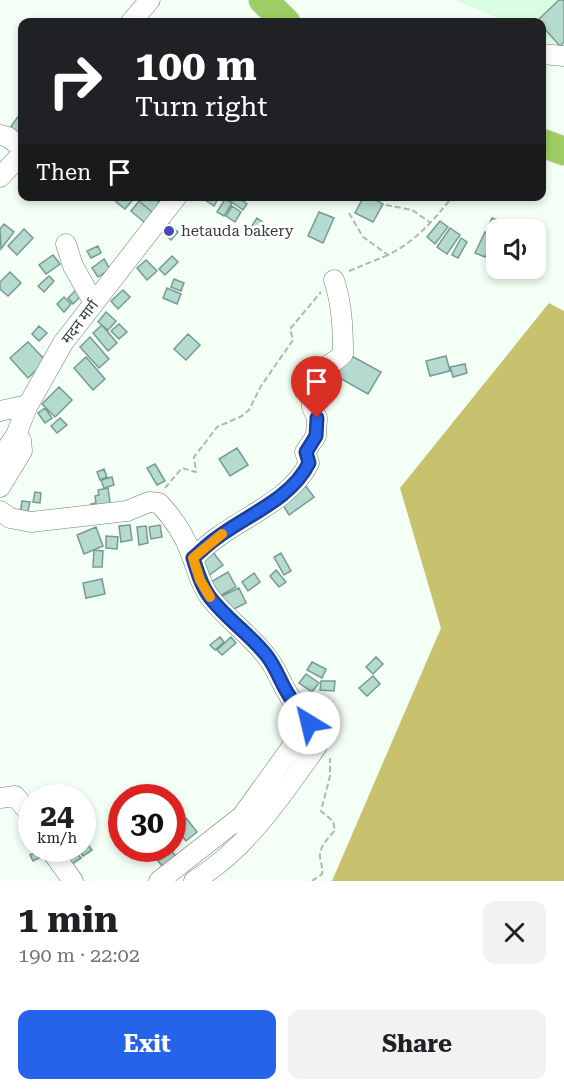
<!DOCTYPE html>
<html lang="en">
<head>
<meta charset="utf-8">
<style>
	body { margin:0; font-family:"Roboto Serif","Noto Sans Devanagari",serif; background:#f2f2f2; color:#202124; height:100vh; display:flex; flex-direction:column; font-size:22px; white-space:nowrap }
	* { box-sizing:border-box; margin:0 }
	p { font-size:20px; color:#757577 }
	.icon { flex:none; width:33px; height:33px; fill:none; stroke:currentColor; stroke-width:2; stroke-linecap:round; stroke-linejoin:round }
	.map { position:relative; height:881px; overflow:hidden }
	.panel { display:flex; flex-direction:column; background:#fff; flex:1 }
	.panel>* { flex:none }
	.guide { position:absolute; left:18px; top:18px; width:528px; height:183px; border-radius:12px; box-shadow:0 3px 9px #0003; background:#202124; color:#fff; overflow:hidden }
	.buttons { position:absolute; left:486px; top:219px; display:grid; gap:12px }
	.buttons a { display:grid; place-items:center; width:60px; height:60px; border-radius:12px; background:#fff; box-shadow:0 3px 9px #0003; font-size:30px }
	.speed { position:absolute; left:18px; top:784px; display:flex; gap:12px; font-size:30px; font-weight:700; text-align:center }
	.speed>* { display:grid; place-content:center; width:78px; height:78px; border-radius:50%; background:#fff; box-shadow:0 3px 9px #0003; line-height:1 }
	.speed small { font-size:15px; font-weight:400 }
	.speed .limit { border:9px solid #d22; background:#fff; color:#111 }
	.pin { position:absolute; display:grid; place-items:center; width:51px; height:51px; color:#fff; margin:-62px -26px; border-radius:50% 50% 50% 0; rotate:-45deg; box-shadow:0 0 6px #0007 }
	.pin .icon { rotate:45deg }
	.me { position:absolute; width:66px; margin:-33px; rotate:324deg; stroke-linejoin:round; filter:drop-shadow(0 0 4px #0008) }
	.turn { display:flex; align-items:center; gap:21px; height:126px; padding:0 18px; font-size:27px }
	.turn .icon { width:78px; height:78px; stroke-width:2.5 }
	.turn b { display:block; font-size:42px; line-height:51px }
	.then { display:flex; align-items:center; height:57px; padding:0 18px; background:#0003; gap:12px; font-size:22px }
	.round { display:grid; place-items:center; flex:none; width:63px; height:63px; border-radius:12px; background:#f2f2f2 }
	.summary { display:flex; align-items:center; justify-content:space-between; height:102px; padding:0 18px }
	h1 { font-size:36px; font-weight:700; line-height:45px }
	.action { display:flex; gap:12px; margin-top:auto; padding:12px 18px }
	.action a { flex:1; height:69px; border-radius:12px; background:#2563eb; color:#fff; font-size:24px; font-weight:700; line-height:69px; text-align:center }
	.action a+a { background:#f2f2f2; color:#202124 }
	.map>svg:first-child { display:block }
	.built { fill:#d9fde3 }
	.forest { fill:#c8c26e }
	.building { fill:#b5dad0; stroke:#779a91; stroke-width:1.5 }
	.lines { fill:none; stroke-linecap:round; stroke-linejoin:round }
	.minor-casing { stroke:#66806d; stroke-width:21 }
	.highway-casing { stroke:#dadcdb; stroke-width:30 }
	.path { stroke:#aeb9b0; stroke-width:2; stroke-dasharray:6 3; stroke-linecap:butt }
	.minor { stroke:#fff; stroke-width:20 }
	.highway { stroke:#9ecd63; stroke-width:28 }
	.route-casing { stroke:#184099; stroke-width:15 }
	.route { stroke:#2563eb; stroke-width:10 }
	.slow { stroke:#f59e0b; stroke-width:10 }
	.poi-dot { fill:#4449be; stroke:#fff; stroke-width:2 }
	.labels { text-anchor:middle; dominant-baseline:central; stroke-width:6; stroke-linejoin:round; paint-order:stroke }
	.poi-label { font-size:15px; fill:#333e36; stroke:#fff; text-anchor:start }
	.street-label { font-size:15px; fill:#333e36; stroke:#fff }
</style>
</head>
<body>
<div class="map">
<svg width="564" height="881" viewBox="0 0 564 881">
	<rect width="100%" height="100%" fill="#f4fff6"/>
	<path class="built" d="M456,0H564V49L542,39V22H506Z"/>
	<path class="forest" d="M549,303L564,311V881H332L441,628L400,488Z"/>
	<path class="building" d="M559,0H564V42L560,46L542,26V22L537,21Z
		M22,111V143L7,132Z
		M121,196H136L125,209L116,202Z
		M144,196H152L161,204L153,213L139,201Z
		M199,196H218L219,197L214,206Z
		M227,196H236L247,204L243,210L226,198Z
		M364,196H369L383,204L373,222L355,213Z
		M225,199L232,203L224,216L217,212Z
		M139,201L153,213L145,223L131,211Z
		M232,206L241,212L235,222L226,216Z
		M319,212L334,218L323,243L308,236Z
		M257,218L273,230L266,239L251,227Z
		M492,218L500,221L494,232L487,229Z
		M440,221L448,227L435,244L427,237Z
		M167,222L178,232L171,240L160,230Z
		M4,224L14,232L1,249L0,229Z
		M450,228L460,235L447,254L437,247Z
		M24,229L33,238L17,255L8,246Z
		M485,232L495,237L485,257L475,253Z
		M461,238L467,242L458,258L452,255Z
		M98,246L101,253L91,258L87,251Z
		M53,255L60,264L46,274L39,265Z
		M172,256L178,262L165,275L159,269Z
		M104,259L110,269L98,277L92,268Z
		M146,260L157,271L147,280L137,268Z
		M10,272L21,283L8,296L0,289V282Z
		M49,276L54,281L44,292L38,286Z
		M174,279L184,283L181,291L171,287Z
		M167,288L181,294L177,304L163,298Z
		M77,289L83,294L73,304L68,298Z
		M123,290L130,297L118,309L111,301Z
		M64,297L71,304L64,312L57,304Z
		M106,312L116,321L108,330L98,322Z
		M119,324L127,332L119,339L111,331Z
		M102,325L117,343L108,351L93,333Z
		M39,326L47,333L39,341L32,334Z
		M188,334L200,345L186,360L174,349Z
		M90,337L109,359L99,368L80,347Z
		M28,342L46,361L28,378L10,358Z
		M348,354L381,372L368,394L336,376Z
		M446,356L450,371L430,376L426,361Z
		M86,357L105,379L93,390L74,368Z
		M465,364L467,373L453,377L450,367Z
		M59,387L72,400L55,417L42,404Z
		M45,408L52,418L45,423L38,413Z
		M60,418L67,425L57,433L51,426Z
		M237,448L248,465L230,476L219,459Z
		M155,464L165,481L157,485L147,468Z
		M104,469L107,477L100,480L97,472Z
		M112,477L114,485L104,488L101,480Z
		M305,485L314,497L289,515L281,502Z
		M108,488L111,509L93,512L91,504L96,503L95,496L99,495L98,490Z
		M35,492L41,493L40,503L33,502Z
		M22,501L30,502L27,515L20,514Z
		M130,525L132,540L121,542L119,526Z
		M160,525L162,537L151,539L149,527Z
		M146,526L148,543L139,545L137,527Z
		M96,527L103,546L84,554L77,535Z
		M106,536L118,537L117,549L106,548Z
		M94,550L103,551L102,567H93Z
		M212,551L223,565L208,576L198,562Z
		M281,553L291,571L284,575L274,557Z
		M276,570L286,582L279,587L270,576Z
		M228,572L236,587L218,597L209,583Z
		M254,573L260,582L248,591L242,582Z
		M102,579L105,594L86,598L83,583Z
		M239,588L246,603L230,611L222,596Z
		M220,637L224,642L215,650L210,645Z
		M231,637L236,643L222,655L217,650Z
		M376,657L383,664L373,674L366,667Z
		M312,662L326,669L322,678L307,670Z
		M306,674L319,683L312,692L299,683Z
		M373,676L380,684L367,696L359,688Z
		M321,681H335L334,691L320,690Z
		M186,818L197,832L186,841L175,827Z
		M86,842L92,850L83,856L78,849H82V845Z
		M157,849H169L171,850L158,861L152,853Z
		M42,850L45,855L33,861L30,855Z
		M171,850L177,858L165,869L158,861Z
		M75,851L81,858L69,866L64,860Z"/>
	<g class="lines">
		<g class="minor-casing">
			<path id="minor" d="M131,22L150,0
				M542,54L564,56
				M0,135L8,137L22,148
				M0,177L22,154
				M66,244L73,266L94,303
				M0,411L28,405
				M0,459L16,435L27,407L63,343L177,196
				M0,487L22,451L21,440L16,435
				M0,511L10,518L31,522L127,511L149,502L159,503C172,517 185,536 191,554C197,568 200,584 209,596C226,619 250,634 267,657C277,669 281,684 290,697C296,707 305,712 309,723L242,816L159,881
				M193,558C201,551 209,543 218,537C249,514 291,499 309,463L305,452L316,436L317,418L312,407L310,381C319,368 333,365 343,354C343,329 342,304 334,280
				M0,798L15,796L32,816
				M50,849L73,881
				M194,881C249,847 281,796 317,746L309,723"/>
		</g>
		<g class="highway-casing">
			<path id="highway" d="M263,0L286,22
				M542,143L564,151"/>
		</g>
		<path class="path" d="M386,205L412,210L431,223
			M349,213L363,237L388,255C416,241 434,220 453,196
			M349,271L388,255
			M165,488L182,468L196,472L194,457L214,431L217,427L242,416L249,410L261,386L293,340L290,329L321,292
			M312,881L322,874C323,867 321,864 320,858C319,846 328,839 335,830L333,821L321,811L330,776V758"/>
		<use href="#minor" class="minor"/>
		<use href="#highway" class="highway"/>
	</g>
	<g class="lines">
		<g class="route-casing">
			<path id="route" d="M309,723C305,712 296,707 290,697C281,684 277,669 267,656C250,634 226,619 209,596C201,585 197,571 193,558C201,551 209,543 218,537C249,514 291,499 309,463L306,452L316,436L317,418"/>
		</g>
		<use href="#route" class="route"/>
		<path class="slow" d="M210,597L200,580L193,558L222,534"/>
	</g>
	<circle class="poi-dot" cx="169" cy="231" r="6"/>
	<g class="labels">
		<g class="poi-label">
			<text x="181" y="231">hetauda bakery</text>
		</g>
		<g class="street-label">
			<text transform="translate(80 322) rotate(-53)">मदन मार्ग</text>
		</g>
	</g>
</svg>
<div class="buttons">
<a><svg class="icon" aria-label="sound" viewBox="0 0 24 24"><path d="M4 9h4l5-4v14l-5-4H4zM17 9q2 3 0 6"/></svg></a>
</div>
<div class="speed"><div>24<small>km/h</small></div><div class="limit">30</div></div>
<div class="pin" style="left:317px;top:418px;background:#d93025"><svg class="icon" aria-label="arrive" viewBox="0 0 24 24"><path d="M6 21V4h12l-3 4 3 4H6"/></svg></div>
<svg class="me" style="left:309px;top:723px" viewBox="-20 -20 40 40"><circle r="19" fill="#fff"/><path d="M0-13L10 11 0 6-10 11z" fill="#2563eb"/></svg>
<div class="guide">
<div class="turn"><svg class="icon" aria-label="right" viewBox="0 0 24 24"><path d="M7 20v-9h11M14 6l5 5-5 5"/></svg><div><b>100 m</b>Turn right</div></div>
<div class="then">Then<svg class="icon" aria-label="arrive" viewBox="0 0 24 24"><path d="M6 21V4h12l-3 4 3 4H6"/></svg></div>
</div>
</div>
<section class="panel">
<div class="summary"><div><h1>1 min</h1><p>190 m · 22:02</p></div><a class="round"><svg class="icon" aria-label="close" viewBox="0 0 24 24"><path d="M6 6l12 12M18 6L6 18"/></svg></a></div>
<div class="action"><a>Exit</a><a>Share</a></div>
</section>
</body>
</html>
